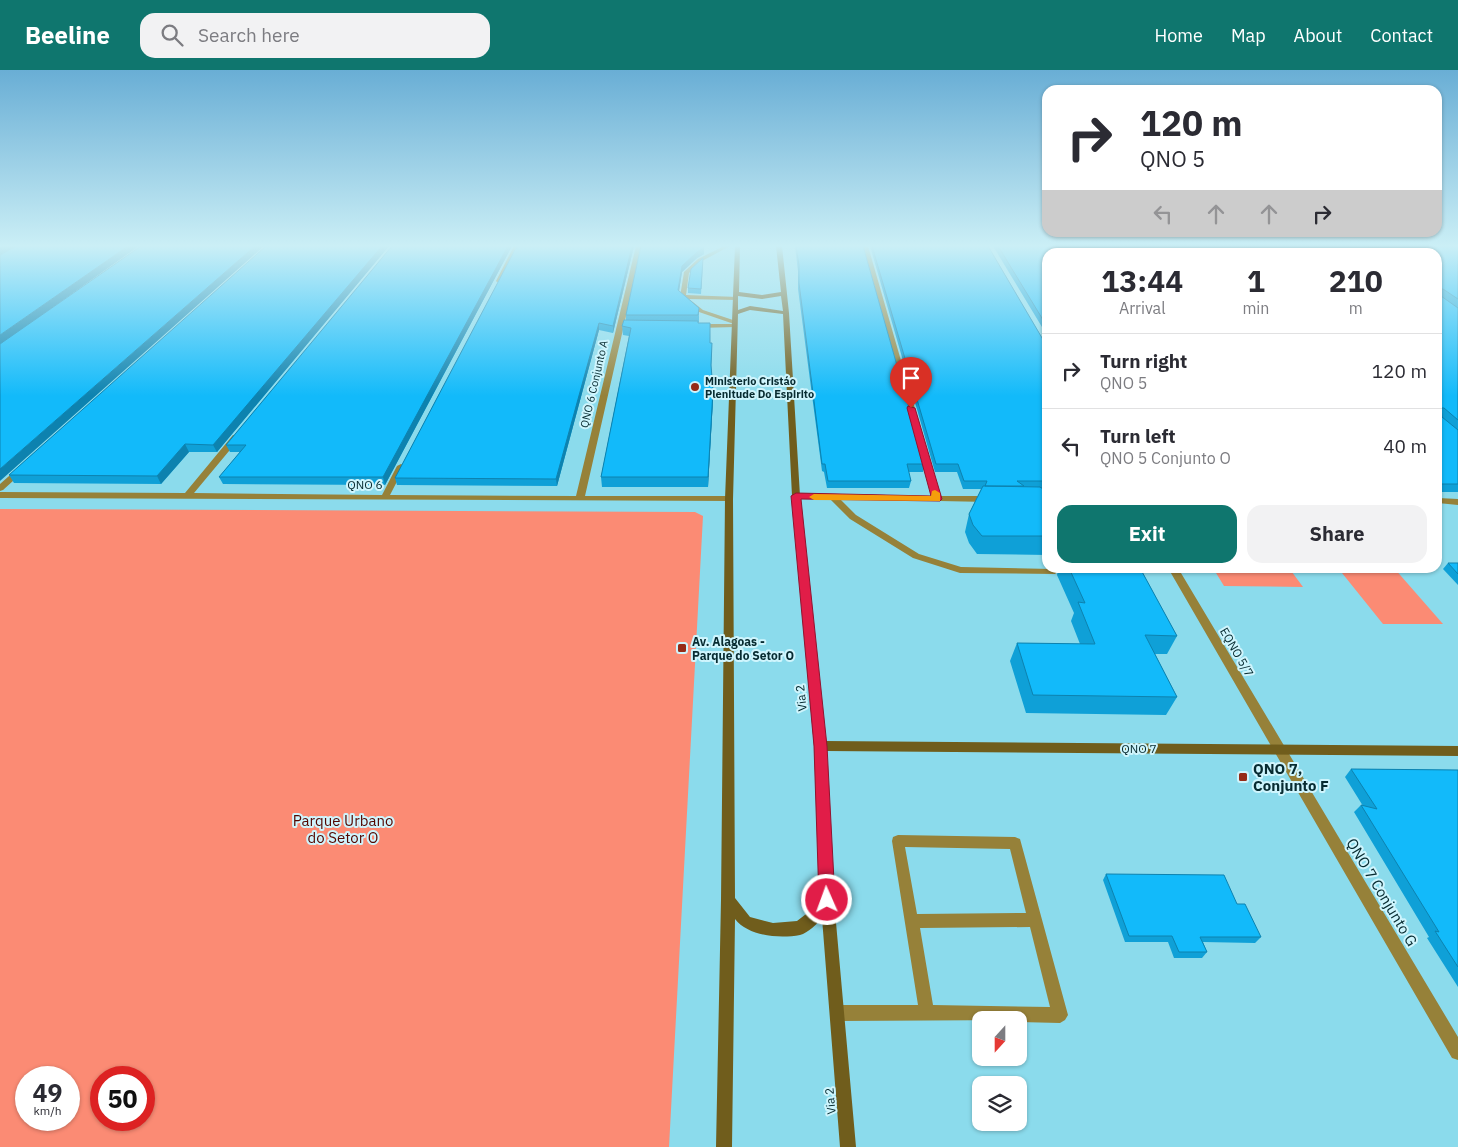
<!DOCTYPE html>
<html lang="en">
<head>
<meta charset="utf-8">
<style>
	body { margin:0; font-family:"IBM Plex Sans",sans-serif; background:#f2f2f3; color:#2b2b33; height:100vh; display:flex; flex-direction:column; font-size:19px; white-space:nowrap }
	* { box-sizing:border-box; margin:0 }
	p { font-size:16px; color:#7c7c81 }
	.icon { flex:none; width:28px; height:28px; fill:none; stroke:currentColor; stroke-width:2; stroke-linecap:round; stroke-linejoin:round }
	.map { position:relative; flex:1; overflow:hidden }
	.drawer { position:absolute; left:1042px; top:178px; width:400px; height:325px; display:flex; flex-direction:column; background:#fff; border-radius:15px; box-shadow:0 1px 4px #0004 }
	.drawer>* { flex:none }
	.hud { position:absolute; left:1042px; top:15px; width:400px; height:152px; border-radius:15px; box-shadow:0 1px 4px #0004; background:#fff; color:#2b2b33; overflow:hidden }
	.needle { width:32px; rotate:201deg }
	.fabs { position:absolute; left:972px; top:941px; display:grid; gap:10px }
	.fabs a { display:grid; place-items:center; width:55px; height:55px; border-radius:10px; background:#fff; box-shadow:0 1px 4px #0004; font-size:25px }
	.speed { position:absolute; left:15px; top:996px; display:flex; gap:10px; font-size:25px; font-weight:700; text-align:center }
	.speed>* { display:grid; place-content:center; width:65px; height:65px; border-radius:50%; background:#fff; box-shadow:0 1px 4px #0004; line-height:1 }
	.speed small { font-size:12px; font-weight:400 }
	.speed .limit { border:8px solid #d22; background:#fff; color:#111 }
	.pin { position:absolute; display:grid; place-items:center; width:42px; height:42px; color:#fff; margin:-51px -21px; border-radius:50% 50% 50% 0; rotate:-45deg; box-shadow:0 0 5px #0007 }
	.pin .icon { rotate:45deg }
	.me { position:absolute; width:55px; margin:-28px; rotate:358deg; stroke-linejoin:round; filter:drop-shadow(0 0 4px #0008) }
	.turn { display:flex; align-items:center; gap:18px; height:105px; padding:0 15px; font-size:22px }
	.turn .icon { width:65px; height:65px; stroke-width:2.5 }
	.turn b { display:block; font-size:35px; line-height:42px }
	.lanes { display:flex; align-items:center; height:48px; padding:0 15px; background:#0003; justify-content:center; gap:25px; direction:ltr }
	.lanes .off { opacity:.35 }
	.eta { display:flex; justify-content:space-evenly; align-items:center; height:85px; text-align:center }
	.eta b { font-size:30px; font-weight:800; line-height:35px }
	.primary-button { display:flex; gap:10px; margin-top:auto; padding:10px 15px }
	.primary-button a { flex:1; height:58px; border-radius:15px; background:#0f766e; color:#fff; font-size:20px; font-weight:800; line-height:58px; text-align:center }
	.primary-button a+a { background:#f2f2f3; color:#2b2b33 }
	ul { padding:0; list-style:none }
	li { display:flex; align-items:center; gap:15px; height:75px; padding:0 15px; border-top:1px solid #e1e1e2 }
	li div { flex:1 }
	li b { display:block; font-size:19px }
	li em { font-style:normal }
	header { display:flex; align-items:center; gap:30px; box-sizing:border-box; height:70px; padding:0 25px; background:#0f766e; color:#fff }
	header strong { font-size:24px }
	nav { display:flex; gap:28px; margin-inline-start:auto; font-size:18px }
	.search { width:350px; height:45px; background:#f2f2f3; display:flex; align-items:center; gap:12px; box-sizing:border-box; padding:0 18px; border-radius:15px; color:#7c7c81; font-size:19px }
	.map>svg:first-child { display:block }
	.green { fill:#fb8b74; fill-rule:evenodd }
	.lines { fill:none; stroke-linecap:round; stroke-linejoin:round }
	.service { fill:#968139; fill-rule:evenodd }
	.minor { fill:#968139; fill-rule:evenodd }
	.secondary { fill:#705d1c; fill-rule:evenodd }
	.wall { fill:#0fa0d7 }
	.shaded-wall { fill:#0d82af }
	.building { fill:#12bafa; stroke:#0d82af }
	.route { fill:#e11d48; stroke:#92132f }
	.slow { fill:#f59e0b }
	.poi-dot { fill:#952b17; stroke:#cff5fd; stroke-width:2 }
	.labels { text-anchor:middle; dominant-baseline:central; stroke-width:4; stroke-linejoin:round; paint-order:stroke }
	.far-poi-label { font-size:11px; font-weight:bold; fill:#072b31; stroke:#cff5fd; text-anchor:start }
	.far-street-label { font-size:11px; fill:#072b31; stroke:#cff5fd }
	.street-label { font-size:12px; fill:#072b31; stroke:#cff5fd }
	.poi-label { font-size:12px; font-weight:bold; fill:#072b31; stroke:#cff5fd; text-anchor:start }
	.near-poi-label { font-size:15px; font-weight:bold; fill:#072b31; stroke:#cff5fd; text-anchor:start }
	.near-park-label { font-size:15px; fill:#530700; stroke:#cff5fd }
	.near-street-label { font-size:15px; fill:#072b31; stroke:#cff5fd }
</style>
</head>
<body>
<header>
<strong>Beeline</strong>
<div class="search"><svg class="icon" aria-label="search" viewBox="0 0 24 24"><circle cx="10" cy="10" r="6"/><path d="M15 15l6 6"/></svg>Search here</div>
<nav><a>Home</a><a>Map</a><a>About</a><a>Contact</a></nav>
</header>
<div class="map">
<svg width="1458" height="1077" viewBox="0 0 1458 1077">
	<rect width="100%" height="100%" fill="#8bdbec"/>
	<path class="green" d="M0,439L695,442L703,446L669,1077H0ZM26,1008H69V1050H26ZM101,1008H144V1050H101Z
		M1213,498H1289L1303,517L1224,516Z
		M1338,498H1394L1443,554H1383Z"/>
	<g class="lines">
		<path class="service" d="M724,176H730L702,191L689,203L686,225L738,227V229L736,230L689,229L703,240L736,251V253L734,254L699,242L680,227L684,202L698,189Z
			M898,765L1015,767L1020,769L1068,945L1065,950L1060,953L1019,952V950L838,951L833,948L830,943L833,938L838,935H918L892,771L893,767ZM905,777L1010,779L1026,843L917,844ZM1030,857L1050,937L933,935L920,858Z"/>
		<path class="minor" d="M514,176H520L502,211L497,212L496,211Z
			M636,176H642L585,426H729L732,427L733,429L732,431L0,428V422L185,423L233,365H236L240,367L239,369L194,423L382,425L397,396L401,394L405,396L390,425L576,426Z
			M862,176H868L940,426H989L993,429L989,432L840,429L856,445L919,484L961,497L1052,499L1055,500L1057,502L1055,504L960,503L913,488L850,449L830,429H796L792,426L796,423L932,426Z
			M734,254L737,256L736,257L697,258L694,256L697,254Z
			M17,399H23L24,401L3,420L0,421V414Z
			M1438,428L1458,429V435L1438,433Z
			M1168,498H1178L1458,967V990L1452,988Z"/>
		<path class="secondary" d="M735,176H740L739,222L762,225L781,222L776,176H782L789,243L800,426L825,671L1458,676V686L826,681L834,830L856,1077H840L822,848C817,854 808,863 800,865C779,869 748,866 735,849L732,1077H716L721,830L725,429ZM738,226L762,229L781,226L783,241L750,236L738,240ZM750,240L783,244L792,426L814,676L820,828L810,841L797,851L773,853L750,847L735,828L733,429L738,244Z"/>
	</g>
	<path class="wall" d="M267,176H389L217,382H189L161,414L14,413L9,405Z
		M392,176H512L385,415L223,414L219,407L240,382H230L226,375Z
		M517,176H634L613,263L599,260L557,416L397,415L395,408Z
		M641,176H704V184L697,188L682,202L679,221L699,238V252L698,253L710,273H712L711,301L713,329L708,417H602L601,407L629,266L623,265L622,256L626,250V245Z
		M795,176H863L925,394L923,402H908L911,411L909,418H827L824,402L822,401L798,219V201Z
		M870,176H988L1045,273L1048,274V419H1043L1048,422V485L977,484L969,473L965,462L969,444L981,419H963L957,402H935Z
		M993,176H1112L1114,177H1117L1115,176H1240L1242,177H1244L1242,176H1458V422H1438V182H1048V267Z
		M703,192L701,224L688,223V218Z
		M1448,493H1458V515L1443,499Z
		M1054,498H1140L1177,566L1167,584H1155L1177,627L1166,645L1026,643L1010,591L1017,573L1080,574L1071,551L1074,543L1057,505L1058,501Z
		M1351,699L1458,700V917L1427,868L1429,867L1354,742L1361,735L1363,736L1345,707Z
		M1106,804L1261,867L1255,873L1203,872L1207,882L1202,888H1174L1168,872H1125L1103,810Z"/>
	<path class="shaded-wall" d="M3,176H17L0,185V177Z
		M128,176H139L0,275V265Z
		M255,176H264L0,411V399Z
		M382,176H389L217,382L213,375Z
		M508,176H512L385,415L383,407Z
		M632,176H634L613,263V256Z
		M704,176V184L697,188L682,202L678,227V220L682,196Z
		M599,253V260L557,416L556,409Z
		M713,320V329L708,417V407Z
		M185,374L189,382L161,414L157,406Z"/>
	<path class="building" d="M16,176H128L0,265V185Z
		M141,176H255L0,399V274Z
		M266,176H382L213,375L185,374L157,406L9,405Z
		M392,176H508L383,407H219L246,375H226Z
		M517,176H632L613,256L599,253L556,409L395,408Z
		M641,176H704V178L697,182L682,196L678,220L699,238L698,245H626Z
		M796,176H863L925,394H907L911,411H828L825,394H822L799,213V195Z
		M872,176H988L1045,273L1048,274V411H1017L1024,416H985L987,411H964L958,394H936Z
		M998,176H1112L1114,177L1121,178L1122,176H1240L1242,177H1251V176H1367L1370,178L1379,177L1378,176H1458V229L1443,219H1440L1441,226L1458,238V350L1444,338H1441L1442,347L1458,360V414H1438V182H1048V258Z
		M703,188L701,219L688,218L691,199Z
		M624,250L698,251V253H710V273H712L711,295L713,320L708,407H601L631,258L622,256Z
		M983,416L1040,417L1048,422V466H982L973,455L969,444Z
		M1448,493H1458V504Z
		M1069,498H1140L1177,566L1145,565L1177,627L1033,625L1017,573L1095,574L1078,532L1085,533Z
		M1351,699L1458,700V897L1435,861L1439,862L1361,735L1377,739Z
		M1106,804L1224,805L1237,834H1245L1261,867H1200L1207,882H1179L1172,866H1129Z"/>
	<linearGradient id="sky" x2="0" y2="1"><stop stop-color="#69aed5"/><stop offset="0.54" stop-color="#cbeff6"/><stop offset="1" stop-color="#cbeff6" stop-opacity="0"/></linearGradient>
	<rect width="1458" height="326" fill="url(#sky)"/>
	<path class="route" d="M908,336L915,338L942,429L940,431L801,429L827,676L835,830L832,835L827,837L821,835L819,830L814,676L791,426L796,423L931,426L907,338Z"/>
	<path class="slow" d="M935,420L940,423V431L814,430L809,427L814,424L931,426L932,421Z"/>
	<g class="poi-dot">
		<circle cx="695" cy="317" r="5"/>
		<rect x="677" y="573" width="10" height="10" rx="2.5"/>
		<rect x="1238" y="702" width="10" height="10" rx="2.5"/>
	</g>
	<g class="labels">
		<g class="far-poi-label">
			<text x="705" y="311">Ministerio Cristáo<tspan x="705" dy="13">Plenitude Do Espirito</tspan></text>
		</g>
		<g class="far-street-label">
			<text transform="translate(594 314) rotate(-77)">QNO 6 Conjunto A</text>
		</g>
		<g class="street-label">
			<text x="365" y="414">QNO 6</text>
			<text transform="translate(1237 582) rotate(60)">EQNO 5/7</text>
			<text transform="translate(801 628) rotate(-96)">Via 2</text>
			<text x="1139" y="678">QNO 7</text>
			<text transform="translate(830 1031) rotate(-95)">Via 2</text>
		</g>
		<g class="poi-label">
			<text x="692" y="571">Av. Alagoas -<tspan x="692" dy="14">Parque do Setor O</tspan></text>
		</g>
		<g class="near-poi-label">
			<text x="1253" y="698">QNO 7,<tspan x="1253" dy="17">Conjunto F</tspan></text>
		</g>
		<g class="near-park-label">
			<text x="343" y="750">Parque Urbano<tspan x="343" dy="17">do Setor O</tspan></text>
		</g>
		<g class="near-street-label">
			<text transform="translate(1382 822) rotate(59)">QNO 7 Conjunto G</text>
		</g>
	</g>
</svg>
<div class="fabs">
<a><svg class="needle" viewBox="-14 -14 28 28"><path d="M0-13l5 13h-10z" fill="#e53935"/><path d="M0 13l5-13h-10z" fill="#7c7c81"/></svg></a>
<a><svg class="icon" aria-label="layers" viewBox="0 0 24 24"><path d="M12 4l9 5-9 5-9-5zM3 14l9 5 9-5"/></svg></a>
</div>
<div class="speed"><div>49<small>km/h</small></div><div class="limit">50</div></div>
<div class="pin" style="left:911px;top:338px;background:#d93025"><svg class="icon" aria-label="arrive" viewBox="0 0 24 24"><path d="M6 21V4h12l-3 4 3 4H6"/></svg></div>
<svg class="me" style="left:827px;top:830px" viewBox="-20 -20 40 40"><circle r="17" fill="#e11d48" stroke="#fff" stroke-width="3"/><path d="M0-11L8 9 0 5-8 9z" fill="#fff"/></svg>
<div class="hud">
<div class="turn"><svg class="icon" aria-label="right" viewBox="0 0 24 24"><path d="M7 20v-9h11M14 6l5 5-5 5"/></svg><div><b>120 m</b>QNO 5</div></div>
<div class="lanes"><svg class="icon off" aria-label="left" viewBox="0 0 24 24"><path d="M17 20v-9H6M10 6l-5 5 5 5"/></svg><svg class="icon off" aria-label="ahead" viewBox="0 0 24 24"><path d="M12 20V5M6 11l6-6 6 6"/></svg><svg class="icon off" aria-label="ahead" viewBox="0 0 24 24"><path d="M12 20V5M6 11l6-6 6 6"/></svg><svg class="icon" aria-label="right" viewBox="0 0 24 24"><path d="M7 20v-9h11M14 6l5 5-5 5"/></svg></div>
</div>
<section class="drawer">
<div class="eta">
<div><b>13:44</b><p>Arrival</p></div>
<div><b>1</b><p>min</p></div>
<div><b>210</b><p>m</p></div>
</div>
<ul>
<li><svg class="icon" aria-label="right" viewBox="0 0 24 24"><path d="M7 20v-9h11M14 6l5 5-5 5"/></svg><div><b>Turn right</b><p>QNO 5</p></div><em>120 m</em></li>
<li><svg class="icon" aria-label="left" viewBox="0 0 24 24"><path d="M17 20v-9H6M10 6l-5 5 5 5"/></svg><div><b>Turn left</b><p>QNO 5 Conjunto O</p></div><em>40 m</em></li>
</ul>
<div class="primary-button"><a>Exit</a><a>Share</a></div>
</section>
</div>
</body>
</html>
